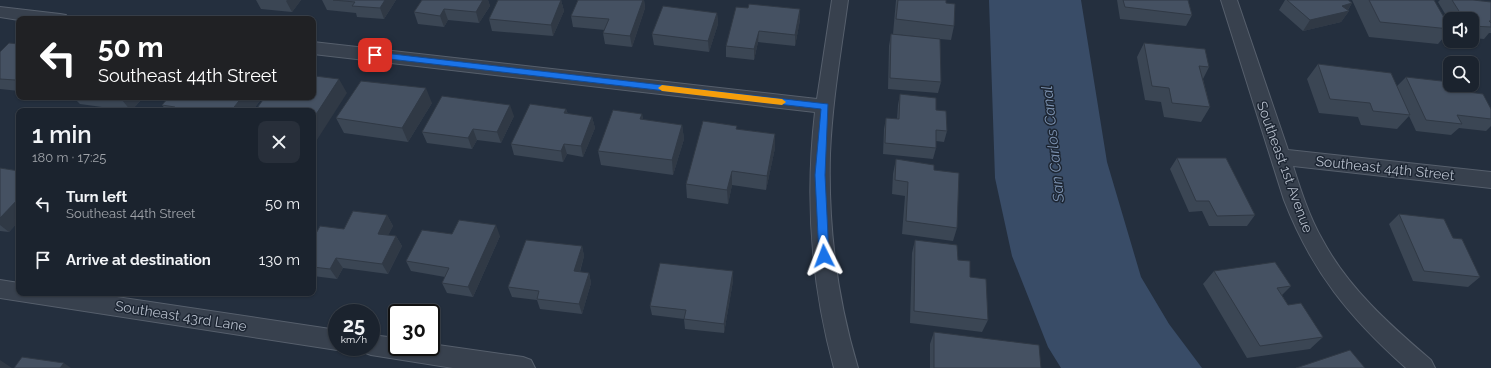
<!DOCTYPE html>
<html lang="en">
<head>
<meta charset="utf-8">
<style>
	body { margin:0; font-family:Raleway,sans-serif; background:#282f3a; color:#f1f3f6; height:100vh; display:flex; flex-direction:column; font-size:15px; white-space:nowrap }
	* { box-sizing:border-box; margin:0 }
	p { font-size:13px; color:#a0a4aa }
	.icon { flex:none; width:22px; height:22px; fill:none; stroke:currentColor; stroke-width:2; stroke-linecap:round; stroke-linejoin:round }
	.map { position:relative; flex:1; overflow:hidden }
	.sheet { position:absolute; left:16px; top:108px; width:300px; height:188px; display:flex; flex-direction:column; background:#1b232e; border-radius:8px; box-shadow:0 1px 3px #0004,0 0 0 1px #39404a }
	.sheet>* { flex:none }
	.guide { position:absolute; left:16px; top:16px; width:300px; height:84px; border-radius:8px; box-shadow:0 1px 3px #0004,0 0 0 1px #39404a; background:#202124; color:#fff; overflow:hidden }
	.tools { position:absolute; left:1443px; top:12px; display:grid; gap:8px }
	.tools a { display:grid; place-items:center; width:36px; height:36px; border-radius:8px; background:#1b232e; box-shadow:0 1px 3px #0004,0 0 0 1px #39404a; font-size:20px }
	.speed { position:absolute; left:328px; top:304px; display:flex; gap:8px; font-size:20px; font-weight:700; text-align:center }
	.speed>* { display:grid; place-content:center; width:52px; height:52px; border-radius:50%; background:#1b232e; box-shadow:0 1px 3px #0004,0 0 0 1px #39404a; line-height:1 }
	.speed small { font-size:10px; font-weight:400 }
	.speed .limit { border:2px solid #111; border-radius:6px; background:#fff; color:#111 }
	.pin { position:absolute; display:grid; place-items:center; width:34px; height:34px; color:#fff; margin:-17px; border-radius:8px; box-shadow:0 2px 6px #0006 }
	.me { position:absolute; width:44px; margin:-22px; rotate:357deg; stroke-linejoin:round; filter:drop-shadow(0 0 3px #0008) }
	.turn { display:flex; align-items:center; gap:14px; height:84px; padding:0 16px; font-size:18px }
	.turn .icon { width:52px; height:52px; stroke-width:2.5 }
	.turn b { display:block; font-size:28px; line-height:34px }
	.round { display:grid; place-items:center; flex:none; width:42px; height:42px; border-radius:8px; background:#282f3a }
	.headline { display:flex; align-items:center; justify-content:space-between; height:68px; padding:0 16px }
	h1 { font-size:24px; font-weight:600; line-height:30px }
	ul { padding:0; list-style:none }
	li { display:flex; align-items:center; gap:12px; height:56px; padding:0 16px }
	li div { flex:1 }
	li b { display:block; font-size:15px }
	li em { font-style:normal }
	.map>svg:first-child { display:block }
	.water { fill:#394c67 }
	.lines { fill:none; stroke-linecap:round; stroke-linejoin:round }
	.minor-casing { stroke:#565f6c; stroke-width:2 }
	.minor { fill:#38414e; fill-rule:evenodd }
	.wall { fill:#3b4654 }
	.shaded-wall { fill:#303945 }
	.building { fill:#455162; stroke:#303945 }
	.route { fill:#1a73e8; stroke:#114b97 }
	.slow { fill:#f59e0b }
	.labels { text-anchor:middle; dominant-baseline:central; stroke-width:3; stroke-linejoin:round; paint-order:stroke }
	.street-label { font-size:14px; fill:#b4bcc9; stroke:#1d2633 }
	.water-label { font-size:15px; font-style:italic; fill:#7c92b1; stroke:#1d2633 }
</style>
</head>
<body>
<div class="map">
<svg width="1491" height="368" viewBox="0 0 1491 368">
	<rect width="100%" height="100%" fill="#242f3e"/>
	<path class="water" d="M989,0H1081L1107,162L1141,277L1169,324L1202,368H1061L1048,347L1012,256L995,178Z"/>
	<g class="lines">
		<g class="minor-casing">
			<path id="minor" d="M832,0H848C841,51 832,103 830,154C828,227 837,298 858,368H834C811,284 805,199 815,112L313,54V42L817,99Z
				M1221,0H1237L1288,150L1491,172V188L1293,166C1301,191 1309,216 1322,239C1348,288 1390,325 1431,360L1435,368H1406C1349,317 1312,272 1284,200Z
				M0,7L60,14L66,15L68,19L19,20L0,17Z
				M0,280L19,283V293H90L337,330V347H345L337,350L0,298Z
				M371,335L397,338V347H431V344L523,357L531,360L535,368H453L371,355L363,352L360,347H371Z"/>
		</g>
		<use href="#minor" class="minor"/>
	</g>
	<path class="wall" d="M256,0H301L292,12L261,9Z
		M322,0H396L384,19L357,17L356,13L327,10Z
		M422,0H488L490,6L479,23L448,20L444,27L418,24L414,12Z
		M561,0L564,11L553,36L492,31L489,19Z
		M578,0H644L645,8L632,47L605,44L603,33L605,30L573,27L571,16Z
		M896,0H946V3L954,26L951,40L940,39L941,82L938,93L888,89L889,46L891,34L935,38L893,34Z
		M1117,0H1188L1192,15L1186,26L1120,19Z
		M1285,0H1348L1352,3L1348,10L1349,11L1341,22L1303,31L1279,10Z
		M1352,0H1434L1450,28V30L1438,44L1369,37Z
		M1440,0H1473L1491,2V33H1489L1484,39L1472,38V19H1450V22L1438,2Z
		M748,8L800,9V20L795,46L758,42L754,60L726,57V46Z
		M717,13L718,24L709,52L654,45L652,34Z
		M1144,43L1209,67L1203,79L1210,107L1201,122L1164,117L1161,102L1145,100L1137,57Z
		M19,44V91L0,89V52Z
		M1318,64L1397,86L1406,77L1461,91L1491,109V126L1486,131L1459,128L1451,135L1416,131L1409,116L1397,129L1361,125L1358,117L1319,113L1307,79Z
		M900,94L936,110L947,131L944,142L936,141V148L933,159L883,154L884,129L886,118L897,119L898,105Z
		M73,97H154L151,101L141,100L131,111L80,104Z
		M169,97H263L252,111H167L162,105Z
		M432,103L408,142L344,133L336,118Z
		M566,109L568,114L592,117L595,128L583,157L567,154L563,162L514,155L511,144Z
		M642,114L643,120L682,125L684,139L673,175L601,165L598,151Z
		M514,116L501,143L477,140L472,149L427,143L422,132Z
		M775,134V148L766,190L732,185L728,204L687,198L686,184Z
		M1177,158L1255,215L1247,226H1209L1202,211L1189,212L1170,169Z
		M896,159L934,170L957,228L953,241L902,234L905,196L892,194L893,174Z
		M0,168L19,171V223L18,222L9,232L0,231Z
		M1399,214L1480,277L1468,287L1413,281L1389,224Z
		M387,215L393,226L388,235L396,236L402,246L388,274L343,268L337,279L313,276V239Z
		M452,234L500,236L473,297L447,293L442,283L445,277L411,271L406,261Z
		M915,240L958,260L970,277L988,320L982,332L910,323L912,253Z
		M582,246L584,256L580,272L589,273L591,283L582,314L540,309L537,300L512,297L508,287Z
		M1214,271L1291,286L1282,295L1288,305L1323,337L1310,349L1247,358L1203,284Z
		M733,281L724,333L685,329L684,319L652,315L650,306Z
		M934,332L1041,368H930V344Z"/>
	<path class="shaded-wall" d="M287,0H301L292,12L286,1Z
		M385,0H396L384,19L380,8Z
		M483,0H488L490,6L479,23L476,12Z
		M561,0L564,11L553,36L551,25Z
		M643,0H644L645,8L632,47L630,36Z
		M1352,3L1347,11H1349L1341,22L1303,31L1310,20L1342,6Z
		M444,9L448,20L444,27L440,16Z
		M800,9V20L795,46V35Z
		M717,13L718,24L709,52L708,41Z
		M759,31L758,42L754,60V49Z
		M19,76V85L15,80Z
		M339,79L347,93L313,146V119Z
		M426,88L432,103L408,142L402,128Z
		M125,97H139L141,100L131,111L122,100Z
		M148,97H154L151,101Z
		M242,97H263L252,111H231Z
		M510,105L514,116L501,143L497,132Z
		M566,109L569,120L564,113Z
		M642,114L644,128L640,119Z
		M592,117L595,128L583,157L581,146Z
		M682,125L684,139L673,175L672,160Z
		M473,129L477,140L472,149L468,138Z
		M775,134V148L766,190L767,176Z
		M564,144L567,154L563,162L561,151Z
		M732,171V185L728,204L727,190Z
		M19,198V220L14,219L18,222L9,232L0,225V218Z
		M387,215L393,226L384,244L378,234Z
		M496,225L500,236L473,297L468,287Z
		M396,236L402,246L388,274L382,264Z
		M582,246L584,256L577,281L574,271Z
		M336,258L343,268L337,279L330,269Z
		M733,271V281L724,333V324Z
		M589,273L591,283L582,314L579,304Z
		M0,360L12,368H0Z
		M64,363L71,368H60Z"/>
	<path class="building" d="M333,0H385L380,8L352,6L355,2Z
		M422,0H483L476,12L444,9L440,16L414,12Z
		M498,0H561L551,25L489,19Z
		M578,0H643L630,36L603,33L609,19L571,16Z
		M898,0H946V3L955,4L954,26L896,19Z
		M1123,0H1188L1192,15L1125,7Z
		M1287,0H1348L1352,3L1342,6L1349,11L1310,20Z
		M1369,0H1434L1450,28V29L1380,22Z
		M1452,0H1473L1491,2V21H1489L1491,23V27L1472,26V19H1464Z
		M749,4L800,9L795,35L759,31L754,49L726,46L736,7L748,8Z
		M663,6L717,13L708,41L652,34Z
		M891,34L940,39L941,82L890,78Z
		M9,43L19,44V76L15,80L0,79V52Z
		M1144,43L1205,49L1209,67L1199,66L1210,107L1172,103L1169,88L1152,86Z
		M1318,64L1391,73L1410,115L1373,111L1370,103L1330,99Z
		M315,76L339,79L313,119V111H255L265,97H313V78Z
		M1406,77L1450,82V85H1458L1461,91L1483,94L1491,109V119L1457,115L1462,124L1426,120Z
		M361,81L426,88L402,128L336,118Z
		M900,94L936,98V110L946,111L947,131L936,130V148L885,143L886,118L899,119Z
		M442,96L510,105L497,132L473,129L468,138L422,132Z
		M99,97H125L122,100Z
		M169,97H242L231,111H171L175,107L162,105Z
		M530,104L566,109L564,113L592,117L581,146L564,144L561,151L511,144Z
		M613,110L642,114L640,119L682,125L672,160L598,151Z
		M703,121L737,126L736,129L775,134L767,176L732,171L727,190L686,184Z
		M1177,158H1226L1255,215L1217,216L1209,201H1196Z
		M896,159L934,165V170L959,173L957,228L906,221L908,182L895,180Z
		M0,168L19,171V198L0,218Z
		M353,211L387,215L378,234L396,236L382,264L336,258L330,269L313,267V239L320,226L344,229Z
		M19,214V220L14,219Z
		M1399,214L1444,219L1453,238L1462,239L1480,277L1424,271Z
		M459,220L496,225L468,287L442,283L449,268L406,261L422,230L452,234Z
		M526,240L582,246L574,271L589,273L579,304L537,299L539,291L508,287Z
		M915,240L957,245L958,260L970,261V277L986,279L988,320L914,311Z
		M1275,262L1291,286L1277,288L1288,305L1301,303L1323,337L1260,346L1214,271Z
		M660,263L733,271L724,324L684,319L686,310L650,306Z
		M934,332L1039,345L1041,368H934Z
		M1350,350L1365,368H1296Z
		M22,357L64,363L60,368H14Z"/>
	<path class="route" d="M375,52L828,104L825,175L829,256L824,260L819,256L815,175L821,109L372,57L371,55Z"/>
	<path class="slow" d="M662,85L782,99L786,102L782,105L662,91L658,88Z"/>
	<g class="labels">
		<g class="street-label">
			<text transform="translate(1285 167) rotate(70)">Southeast 1st Avenue</text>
			<text transform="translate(1385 168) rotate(6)">Southeast 44th Street</text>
			<text transform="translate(181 316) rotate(9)">Southeast 43rd Lane</text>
		</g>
		<g class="water-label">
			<text transform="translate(1053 144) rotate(-96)">San Carlos Canal</text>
		</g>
	</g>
</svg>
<div class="tools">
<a><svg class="icon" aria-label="sound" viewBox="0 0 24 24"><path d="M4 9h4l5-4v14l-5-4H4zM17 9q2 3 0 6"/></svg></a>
<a><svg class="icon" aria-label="search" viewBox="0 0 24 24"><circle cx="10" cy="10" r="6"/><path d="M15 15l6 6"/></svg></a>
</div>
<div class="speed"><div>25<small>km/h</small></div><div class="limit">30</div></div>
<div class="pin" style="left:375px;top:55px;background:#d93025"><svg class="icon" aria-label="arrive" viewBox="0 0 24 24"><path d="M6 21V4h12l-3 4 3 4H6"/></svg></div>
<svg class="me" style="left:824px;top:256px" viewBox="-20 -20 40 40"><path d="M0-17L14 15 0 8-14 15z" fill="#1a73e8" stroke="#fff" stroke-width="4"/></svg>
<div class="guide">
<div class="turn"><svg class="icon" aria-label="left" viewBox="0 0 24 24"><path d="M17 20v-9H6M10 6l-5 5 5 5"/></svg><div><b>50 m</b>Southeast 44th Street</div></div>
</div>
<section class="sheet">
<div class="headline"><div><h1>1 min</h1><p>180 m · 17:25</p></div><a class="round"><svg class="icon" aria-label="close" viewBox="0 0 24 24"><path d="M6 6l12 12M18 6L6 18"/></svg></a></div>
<ul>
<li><svg class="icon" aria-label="left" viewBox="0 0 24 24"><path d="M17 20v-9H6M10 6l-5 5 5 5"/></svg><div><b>Turn left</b><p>Southeast 44th Street</p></div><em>50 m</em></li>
<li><svg class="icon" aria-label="arrive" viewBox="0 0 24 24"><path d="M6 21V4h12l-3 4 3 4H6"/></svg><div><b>Arrive at destination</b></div><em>130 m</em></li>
</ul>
</section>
</div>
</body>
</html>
